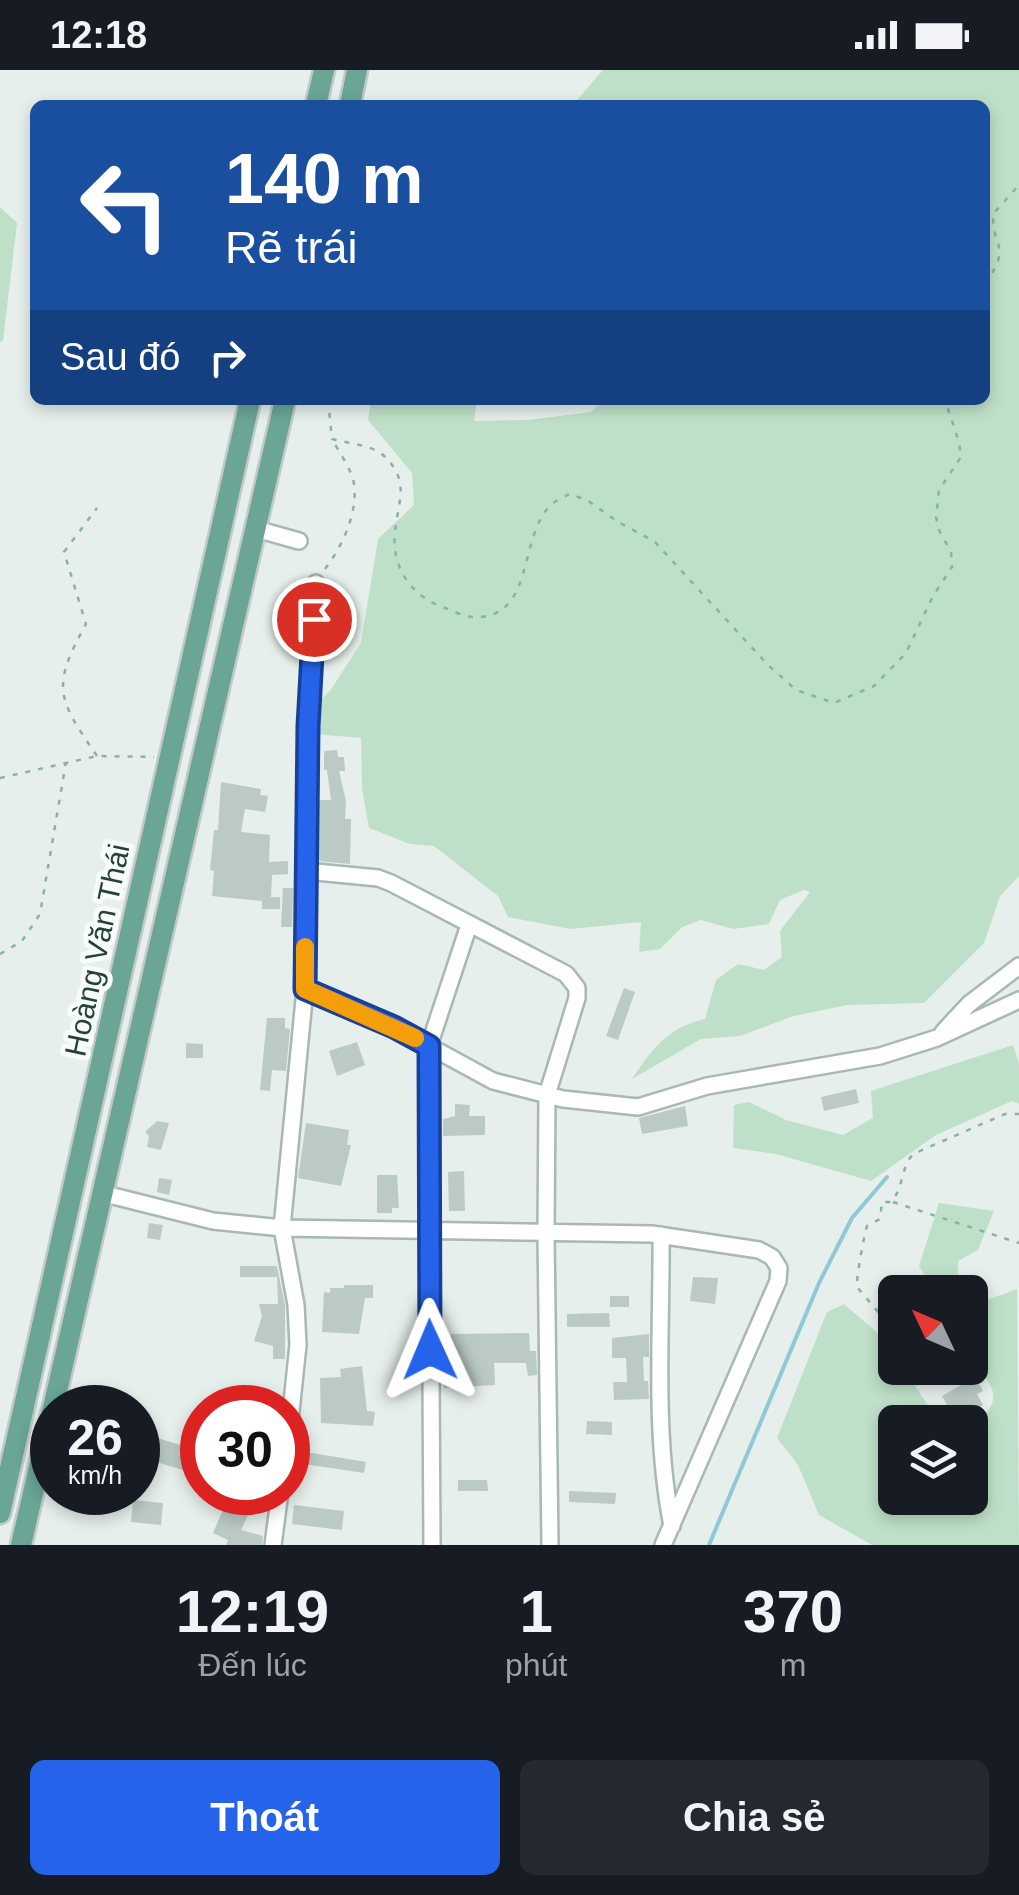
<!DOCTYPE html>
<html lang="vi">
<head>
<meta charset="utf-8">
<style>
	body { margin:0; font-family:Helvetica,sans-serif; background:#242831; color:#f1f3f6; height:100vh; display:flex; flex-direction:column; font-size:38px; white-space:nowrap }
	* { box-sizing:border-box; margin:0 }
	p { font-size:32px; color:#9ea1a6 }
	.icon { flex:none; width:55px; height:55px; fill:none; stroke:currentColor; stroke-width:2; stroke-linecap:round; stroke-linejoin:round }
	.map { position:relative; height:1475px; overflow:hidden }
	.details { display:flex; flex-direction:column; background:#171b24; flex:1 }
	.details>* { flex:none }
	.banner { position:absolute; left:30px; top:30px; width:960px; height:305px; border-radius:15px; box-shadow:0 5px 15px #0003; background:#1a4fa0; color:#fff; overflow:hidden }
	.needle { width:65px; rotate:314deg }
	.buttons { position:absolute; left:878px; top:1205px; display:grid; gap:20px }
	.buttons a { display:grid; place-items:center; width:110px; height:110px; border-radius:15px; background:#171b24; box-shadow:0 5px 15px #0003; font-size:50px }
	.speed { position:absolute; left:30px; top:1315px; display:flex; gap:20px; font-size:50px; font-weight:700; text-align:center }
	.speed>* { display:grid; place-content:center; width:130px; height:130px; border-radius:50%; background:#171b24; box-shadow:0 5px 15px #0003; line-height:1 }
	.speed small { font-size:25px; font-weight:400 }
	.speed .limit { border:15px solid #d22; background:#fff; color:#111 }
	.pin { position:absolute; display:grid; place-items:center; width:85px; height:85px; color:#fff; margin:-42px; border:5px solid #fff; border-radius:50%; box-shadow:0 2px 10px #0007 }
	.me { position:absolute; width:110px; margin:-55px; rotate:359deg; stroke-linejoin:round; filter:drop-shadow(0 0 8px #0008) }
	.turn { display:flex; align-items:center; gap:35px; height:210px; padding:0 30px; font-size:45px }
	.turn .icon { width:130px; height:130px; stroke-width:2.5 }
	.turn b { display:block; font-size:70px; line-height:85px }
	.then { display:flex; align-items:center; height:95px; padding:0 30px; background:#0003; gap:20px; font-size:38px }
	.eta { display:flex; justify-content:space-evenly; align-items:center; height:170px; text-align:center }
	.eta b { font-size:60px; font-weight:600; line-height:70px }
	.button { display:flex; gap:20px; margin-top:auto; padding:20px 30px }
	.button a { flex:1; height:115px; border-radius:15px; background:#2563eb; color:#fff; font-size:40px; font-weight:600; line-height:115px; text-align:center }
	.button a+a { background:#242831; color:#f1f3f6 }
	.status { display:flex; justify-content:space-between; align-items:center; height:70px; padding:0 50px; background:#171b24; direction:ltr }
	.status svg { height:28px; fill:currentColor }
	.map>svg:first-child { display:block }
	.green { fill:#bfe0c8 }
	.lines { fill:none; stroke-linecap:round; stroke-linejoin:round }
	.stream { stroke:#8ec9d4; stroke-width:4 }
	.building { fill:#bbcac4 }
	.minor-casing { stroke:#a8b8b2; stroke-width:20 }
	.major-casing { stroke:#c2cac8; stroke-width:25 }
	.path { stroke:#86b3a5; stroke-width:2.5; stroke-dasharray:5 8; stroke-linecap:butt }
	.minor { stroke:#fff; stroke-width:15 }
	.major { stroke:#6aa596; stroke-width:20 }
	.route-casing { stroke:#184099; stroke-width:25 }
	.route { stroke:#2563eb; stroke-width:18 }
	.slow { stroke:#f59e0b; stroke-width:18 }
	.labels { text-anchor:middle; dominant-baseline:central; stroke-width:10; stroke-linejoin:round; paint-order:stroke }
	.street-label { font-size:30px; fill:#24423a; stroke:#f7fbf9 }
</style>
</head>
<body>
<div class="status"><b>12:18</b><svg viewBox="0 0 49 12"><path d="M0 12V9h3v3zM5 12V6h3v6zM10 12V3h3v9zM15 12V0h3v12zM26 1h20v11H26zM47 4h2v5h-2z"/></svg></div>
<div class="map">
<svg width="1019" height="1475" viewBox="0 0 1019 1475">
	<rect width="100%" height="100%" fill="#e6efeb"/>
	<path class="green" d="M603,0H1019V806L1000,826L984,873L924,933L847,935L794,946L740,966L701,969L632,1009C652,979 668,957 705,949L716,910L738,894L764,900L782,887L780,861L810,822L804,820L780,830L769,854L733,859L701,850L682,857L660,879L639,882L641,852L570,859L508,847L498,826L434,776L410,774L369,758L362,718L361,668L315,664L309,641L330,621L361,573L378,469L414,435L412,403L368,350L371,330H477L474,351L528,350L591,342L603,330H985V35H573Z
		M0,137L17,153L3,271L0,272Z
		M1013,975L1019,994V1034L1012,1031L936,1065L871,1111L776,1084L733,1078L734,1035L749,1032L786,1050L843,1065L873,1048L871,1021Z
		M939,1133L994,1141L978,1180L958,1191V1216L965,1222H935L919,1196Z
		M1017,1219L1019,1475H872L819,1445L798,1395L777,1368L827,1242L844,1234C862,1251 895,1271 895,1298H903L939,1352H895V1428H970V1362C1011,1320 989,1323 972,1281C966,1267 970,1243 970,1227L990,1229Z"/>
	<g class="lines">
		<path class="stream" d="M709,1475L819,1213L852,1148L887,1107"/>
	</g>
	<path class="building" d="M337,680L338,687H344L345,701H339L346,731L345,749H351L350,794L318,791V730H331L327,700H324V681Z
		M221,712L261,719L260,725L268,726L265,742L245,739L241,762L270,765L269,792L288,791V804L272,805L271,827H280V839H262V831L212,826L214,801L210,800L214,760H218Z
		M283,818H293L292,857H281Z
		M624,918L635,922L618,970L606,966Z
		M267,948H285V958L290,959L286,1001L272,1000L270,1021L260,1020Z
		M357,972L365,995L337,1006L329,981Z
		M186,973L203,974V988H186Z
		M856,1019L859,1033L824,1041L821,1027Z
		M455,1034L470,1035L469,1046H485V1065L443,1066V1049L455,1046Z
		M685,1036L688,1056L642,1064L639,1048Z
		M157,1051L169,1053L161,1080L147,1077L149,1066L145,1062Z
		M306,1053L349,1060L347,1075H351L341,1116L298,1108Z
		M464,1101L465,1141H449L448,1102Z
		M377,1105H397L399,1138H392V1143H377Z
		M159,1108L172,1110L169,1125L157,1122Z
		M149,1153L163,1155L160,1170L147,1168Z
		M240,1196H277L285,1236V1289H273V1276L254,1271L262,1246L259,1234H278L277,1207H240Z
		M693,1207L718,1208L715,1234L690,1231Z
		M344,1215H373V1228H365L359,1264L322,1262L324,1222L330,1223V1218H344Z
		M610,1226H629V1237H610Z
		M609,1243L610,1257H567V1244Z
		M529,1263L530,1281H536L537,1305L528,1306L526,1293H494L495,1315L444,1318V1302L446,1294H451V1264Z
		M649,1264V1287H643L644,1311H648L649,1329L614,1330L613,1312H627L626,1288H612V1268Z
		M362,1296L367,1341L375,1342L373,1356L321,1353L320,1308L341,1307L340,1299Z
		M975,1307L983,1321L977,1324L983,1335L960,1348L963,1352H950L945,1346L951,1342L942,1326Z
		M587,1351L612,1352V1365L586,1364Z
		M200,1358L202,1396L200,1405L146,1389L151,1366L193,1379Z
		M306,1382L366,1392L364,1403L304,1394Z
		M458,1410H487L488,1421H458Z
		M569,1421L616,1423L615,1434L569,1432Z
		M206,1422H243L267,1431L263,1443L251,1439L241,1460L263,1466L262,1475H226L228,1470L213,1463L226,1433Z
		M133,1430L163,1433L161,1455L131,1452Z
		M294,1435L344,1441L342,1460L292,1454Z"/>
	<g class="lines">
		<g class="minor-casing">
			<path id="minor" d="M256,459L299,471
				M306,801L378,808L391,813L566,904L577,918V928L547,1025L546,1165L550,1475
				M305,919L394,957L493,1011L563,1029L638,1037L707,1016L880,986L937,968L1019,930
				M943,962L969,934L1019,896
				M105,1124L213,1151L282,1158L652,1164L759,1180L772,1187L779,1198L778,1211L663,1475
				M661,1165C662,1261 653,1361 672,1456
				M288,1370L298,1275L296,1235L282,1158L305,919L308,657L316,513
				M273,1475L280,1422
				M432,1475L429,976L469,855"/>
		</g>
		<g class="major-casing">
			<path id="major" d="M316,35L324,0
				M350,35L357,0
				M53,1338L285,330
				M0,1443L250,330
				M21,1475L52,1341"/>
		</g>
		<path class="path" d="M985,214C1013,173 992,181 993,144L1019,115
			M328,330L332,369C346,373 372,375 383,385C411,411 398,431 395,462C391,498 412,527 445,538C453,541 465,547 474,547C535,549 518,468 550,436C554,431 563,428 569,424L587,430L618,452L654,471L767,594L796,620L834,633L874,616L906,583L933,526L952,497L951,482L939,460L936,447L939,420L961,387L959,372L945,330
			M325,499C342,477 358,443 354,414C352,400 339,382 332,369
			M97,686C57,628 51,617 86,554L64,482L97,438
			M0,708L97,686L154,687
			M0,884L22,871L40,844L66,692
			M893,1132L1019,1173
			M895,1262L857,1217C856,1209 864,1165 867,1156L880,1149L882,1132H891C904,1118 900,1099 913,1084L1005,1044H1019"/>
		<use href="#minor" class="minor"/>
		<use href="#major" class="major"/>
	</g>
	<g class="lines">
		<g class="route-casing">
			<path id="route" d="M314,549L308,656L305,919L394,957L429,976L430,1280"/>
		</g>
		<use href="#route" class="route"/>
		<path class="slow" d="M305,877V919L415,968"/>
	</g>
	<g class="labels">
		<g class="street-label">
			<text transform="translate(97 880) rotate(-78)">Hoàng Văn Thái</text>
		</g>
	</g>
</svg>
<div class="buttons">
<a><svg class="needle" viewBox="-14 -14 28 28"><path d="M0-13l5 13h-10z" fill="#e53935"/><path d="M0 13l5-13h-10z" fill="#9ea1a6"/></svg></a>
<a><svg class="icon" aria-label="layers" viewBox="0 0 24 24"><path d="M12 4l9 5-9 5-9-5zM3 14l9 5 9-5"/></svg></a>
</div>
<div class="speed"><div>26<small>km/h</small></div><div class="limit">30</div></div>
<div class="pin" style="left:314px;top:549px;background:#d93025"><svg class="icon" aria-label="arrive" viewBox="0 0 24 24"><path d="M6 21V4h12l-3 4 3 4H6"/></svg></div>
<svg class="me" style="left:430px;top:1280px" viewBox="-20 -20 40 40"><path d="M0-17L14 15 0 8-14 15z" fill="#2563eb" stroke="#fff" stroke-width="4"/></svg>
<div class="banner">
<div class="turn"><svg class="icon" aria-label="left" viewBox="0 0 24 24"><path d="M17 20v-9H6M10 6l-5 5 5 5"/></svg><div><b>140 m</b>Rẽ trái</div></div>
<div class="then">Sau đó<svg class="icon" aria-label="right" viewBox="0 0 24 24"><path d="M7 20v-9h11M14 6l5 5-5 5"/></svg></div>
</div>
</div>
<section class="details">
<div class="eta">
<div><b>12:19</b><p>Đến lúc</p></div>
<div><b>1</b><p>phút</p></div>
<div><b>370</b><p>m</p></div>
</div>
<div class="button"><a>Thoát</a><a>Chia sẻ</a></div>
</section>
</body>
</html>
